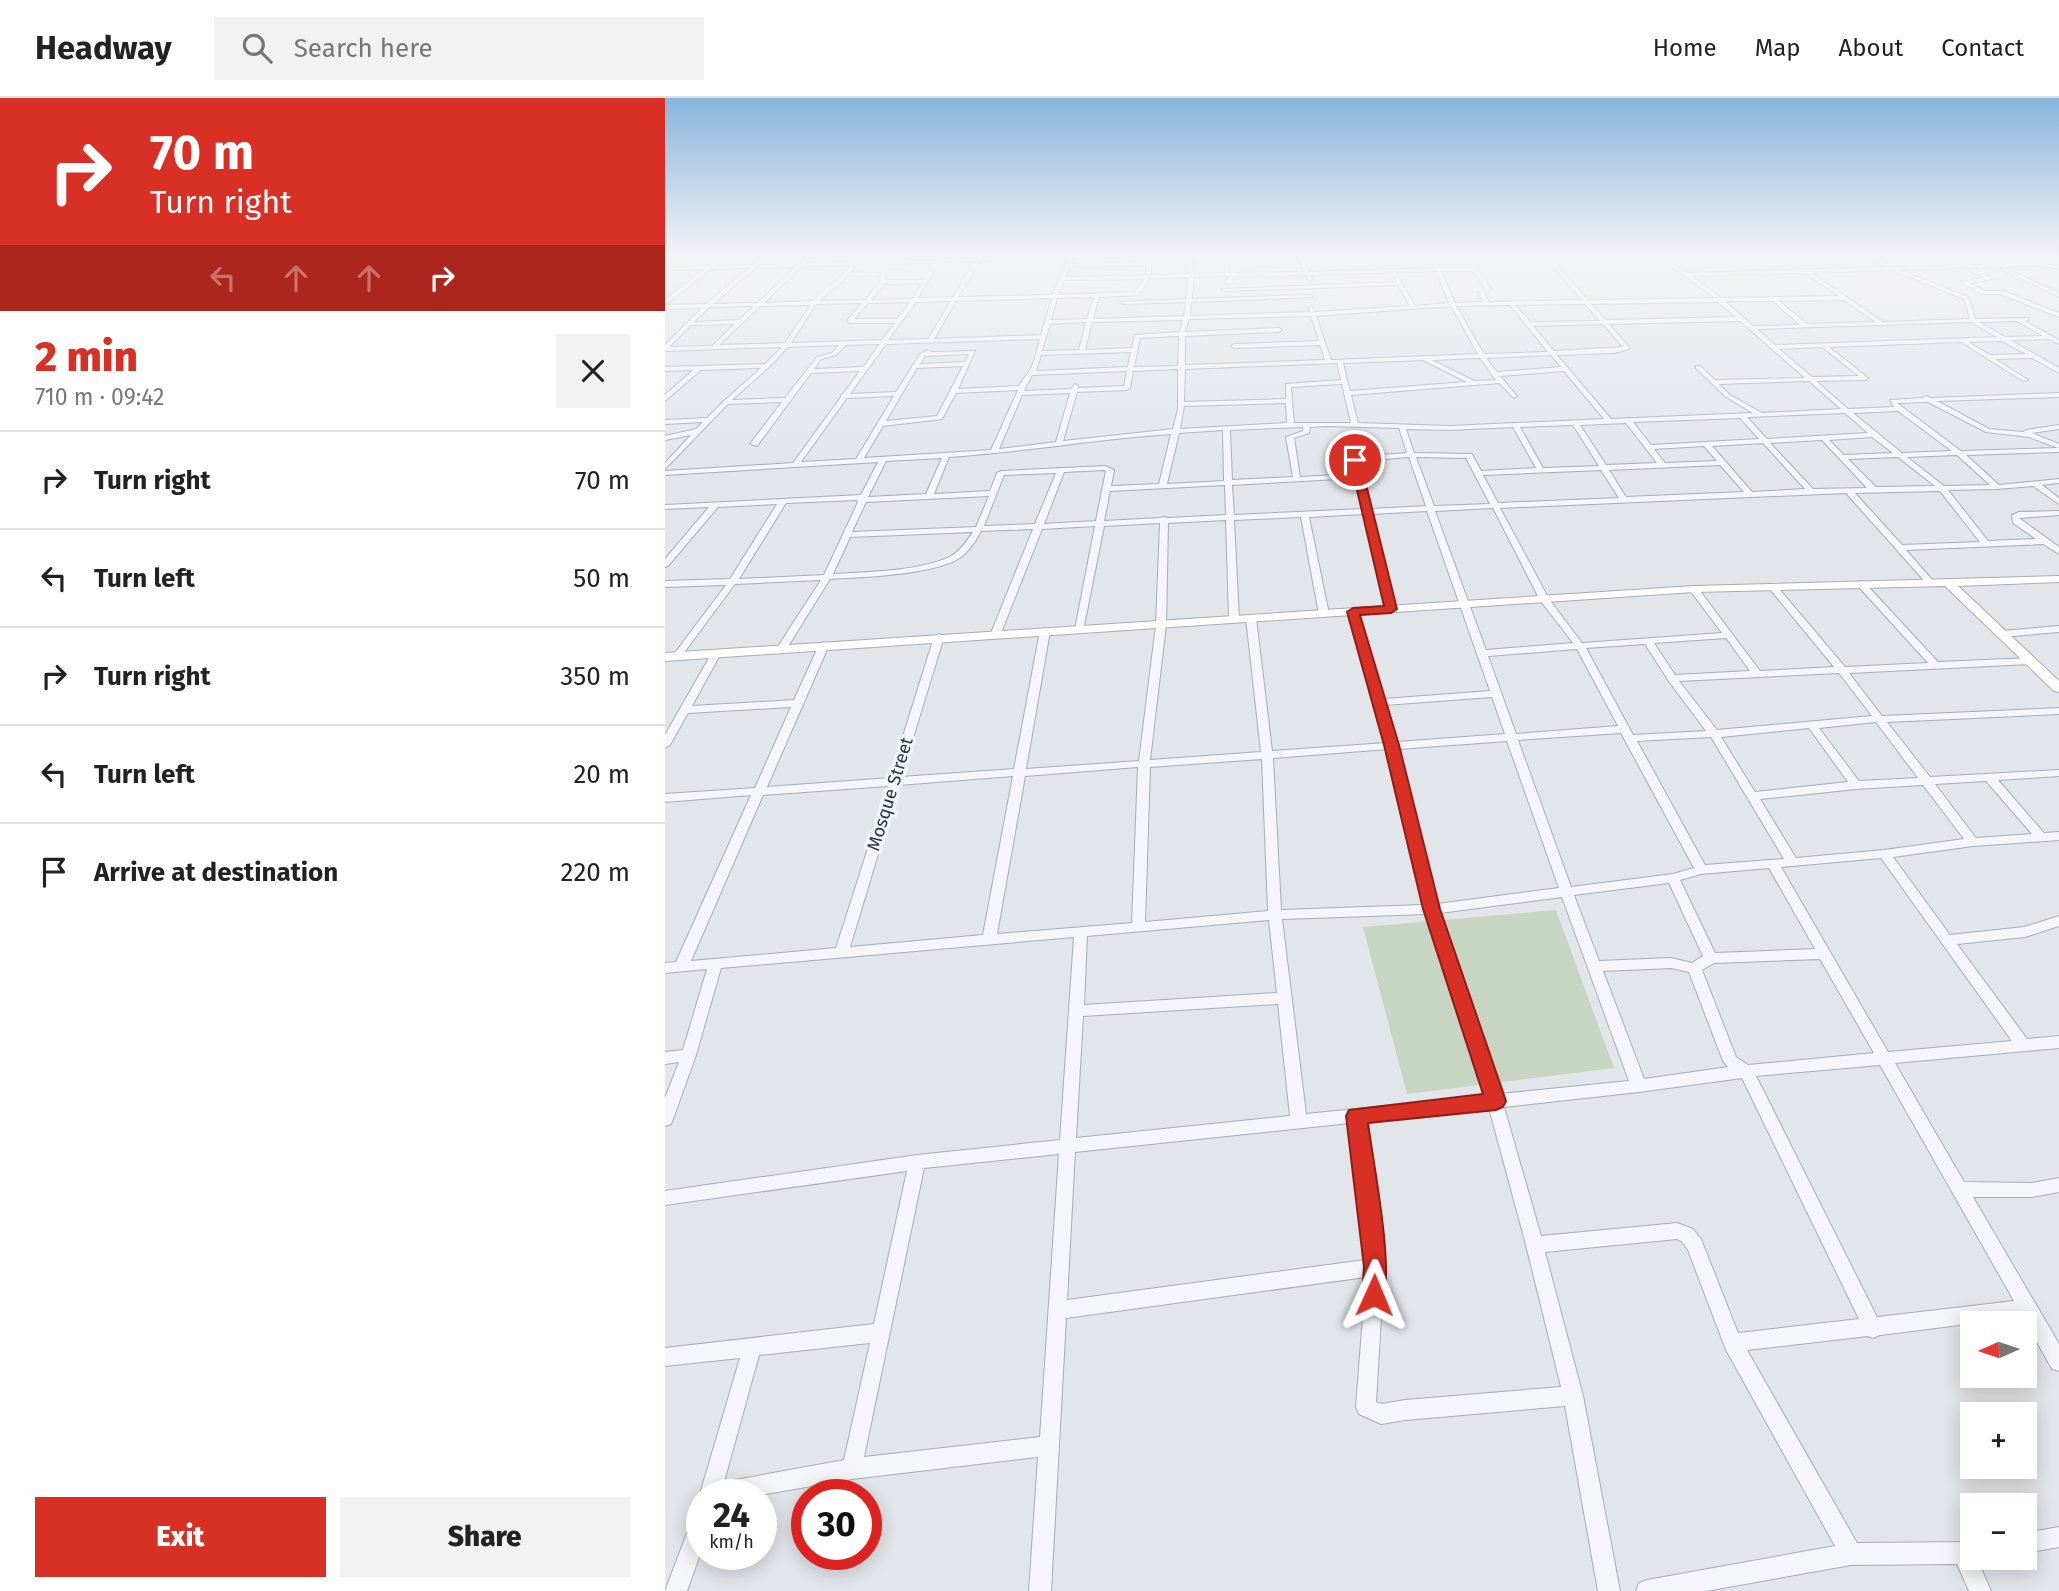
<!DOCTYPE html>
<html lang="en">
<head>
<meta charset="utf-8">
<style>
	body { margin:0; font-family:"Fira Sans",sans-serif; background:#f2f2f2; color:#222; height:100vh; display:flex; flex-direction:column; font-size:26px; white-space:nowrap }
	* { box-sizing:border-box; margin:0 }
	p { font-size:23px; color:#767676 }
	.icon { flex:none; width:38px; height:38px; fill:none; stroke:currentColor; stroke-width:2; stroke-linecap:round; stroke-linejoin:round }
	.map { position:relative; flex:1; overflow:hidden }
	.sheet { display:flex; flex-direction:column; background:#fff; width:665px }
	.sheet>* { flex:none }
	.top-card { background:#d93025; color:#fff; overflow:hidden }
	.needle { width:46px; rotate:267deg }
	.tools { position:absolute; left:1295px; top:1213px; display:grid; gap:14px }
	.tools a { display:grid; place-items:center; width:77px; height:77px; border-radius:0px; background:#fff; box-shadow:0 4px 18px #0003; font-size:35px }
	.speed { position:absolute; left:21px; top:1381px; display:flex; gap:14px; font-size:35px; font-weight:700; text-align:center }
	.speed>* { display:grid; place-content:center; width:91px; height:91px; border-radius:50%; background:#fff; box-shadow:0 4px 18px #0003; line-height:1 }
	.speed small { font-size:18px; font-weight:400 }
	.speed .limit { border:10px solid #d22; background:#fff; color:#111 }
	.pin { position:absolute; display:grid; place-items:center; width:60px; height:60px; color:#fff; margin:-30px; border:4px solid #fff; border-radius:50%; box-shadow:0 2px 7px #0007 }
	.me { position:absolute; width:77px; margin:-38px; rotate:1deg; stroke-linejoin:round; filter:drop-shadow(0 0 5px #0008) }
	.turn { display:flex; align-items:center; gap:24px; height:147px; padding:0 35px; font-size:32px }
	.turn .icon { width:91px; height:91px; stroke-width:2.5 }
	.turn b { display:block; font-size:49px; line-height:60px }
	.lanes { display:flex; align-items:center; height:66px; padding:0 35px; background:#0003; justify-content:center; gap:35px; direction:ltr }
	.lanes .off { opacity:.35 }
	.round { display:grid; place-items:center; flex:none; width:74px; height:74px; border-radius:0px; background:#f2f2f2 }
	.overview { display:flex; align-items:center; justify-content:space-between; height:119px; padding:0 35px }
	h1 { font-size:42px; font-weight:800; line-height:52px; color:#d93025 }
	.action { display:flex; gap:14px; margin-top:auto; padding:14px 35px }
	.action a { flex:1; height:80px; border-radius:0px; background:#d93025; color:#fff; font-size:28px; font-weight:800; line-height:80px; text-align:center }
	.action a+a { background:#f2f2f2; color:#222 }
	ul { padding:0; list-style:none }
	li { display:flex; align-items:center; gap:21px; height:98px; padding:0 35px; border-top:2px solid #e0e0e0 }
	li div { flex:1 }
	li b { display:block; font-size:26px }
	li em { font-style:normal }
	header { display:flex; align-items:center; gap:42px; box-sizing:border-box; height:98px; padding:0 35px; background:#fff; border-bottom:2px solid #e0e0e0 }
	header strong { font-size:33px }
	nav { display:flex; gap:38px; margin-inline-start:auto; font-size:24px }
	.search { width:490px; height:63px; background:#f2f2f2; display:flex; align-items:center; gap:18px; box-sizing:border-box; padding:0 24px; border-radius:0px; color:#767676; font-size:26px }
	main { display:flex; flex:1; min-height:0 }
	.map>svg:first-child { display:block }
	.green { fill:#c8d5c3 }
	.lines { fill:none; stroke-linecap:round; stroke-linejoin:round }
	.street-casing { stroke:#a7adb5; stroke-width:2 }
	.secondary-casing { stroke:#a7adb5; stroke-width:2 }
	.street { fill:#f5f6f9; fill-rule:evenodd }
	.secondary { fill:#fff; fill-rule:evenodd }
	.route { fill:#d93025; stroke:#8d1f18; stroke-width:2 }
	.labels { text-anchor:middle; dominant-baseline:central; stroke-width:7; stroke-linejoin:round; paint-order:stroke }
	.street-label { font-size:18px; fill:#2a3443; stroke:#f2f5f8 }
</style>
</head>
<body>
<header>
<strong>Headway</strong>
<div class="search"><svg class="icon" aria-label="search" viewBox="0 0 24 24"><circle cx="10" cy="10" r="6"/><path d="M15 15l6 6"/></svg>Search here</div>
<nav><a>Home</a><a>Map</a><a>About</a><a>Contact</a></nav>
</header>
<main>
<section class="sheet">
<div class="top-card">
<div class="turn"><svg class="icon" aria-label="right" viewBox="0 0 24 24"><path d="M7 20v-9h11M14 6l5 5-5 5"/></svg><div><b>70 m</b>Turn right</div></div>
<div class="lanes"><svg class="icon off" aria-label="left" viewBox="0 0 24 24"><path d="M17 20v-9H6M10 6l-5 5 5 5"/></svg><svg class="icon off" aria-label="ahead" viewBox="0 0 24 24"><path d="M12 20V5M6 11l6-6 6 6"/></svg><svg class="icon off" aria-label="ahead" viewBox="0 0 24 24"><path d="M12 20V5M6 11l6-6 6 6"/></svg><svg class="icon" aria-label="right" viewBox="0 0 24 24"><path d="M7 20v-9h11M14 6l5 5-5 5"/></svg></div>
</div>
<div class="overview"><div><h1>2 min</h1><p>710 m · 09:42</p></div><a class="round"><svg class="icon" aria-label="close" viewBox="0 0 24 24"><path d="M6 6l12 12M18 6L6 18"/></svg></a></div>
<ul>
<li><svg class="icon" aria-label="right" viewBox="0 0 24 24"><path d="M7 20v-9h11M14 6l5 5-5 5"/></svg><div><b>Turn right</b></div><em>70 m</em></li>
<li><svg class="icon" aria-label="left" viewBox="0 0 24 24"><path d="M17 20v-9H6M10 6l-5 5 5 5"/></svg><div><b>Turn left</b></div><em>50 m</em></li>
<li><svg class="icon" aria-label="right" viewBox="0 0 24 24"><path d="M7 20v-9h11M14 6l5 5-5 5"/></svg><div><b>Turn right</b></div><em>350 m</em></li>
<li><svg class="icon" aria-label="left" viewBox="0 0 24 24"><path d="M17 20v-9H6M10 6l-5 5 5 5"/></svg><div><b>Turn left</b></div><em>20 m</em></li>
<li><svg class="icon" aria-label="arrive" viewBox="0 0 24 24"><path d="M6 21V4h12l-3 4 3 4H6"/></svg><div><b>Arrive at destination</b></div><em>220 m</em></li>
</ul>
<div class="action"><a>Exit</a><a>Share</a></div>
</section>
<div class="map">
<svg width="1394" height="1493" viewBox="0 0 1394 1493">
	<rect width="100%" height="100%" fill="#e2e6eb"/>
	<path class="green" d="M891,812L949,970L742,996L698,829Z"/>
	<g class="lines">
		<g class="street-casing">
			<path id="street" d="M7,157H12L0,164V161Z
				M57,157H62L49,168L87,167L99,157H104L93,167L134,166L143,157H148L140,165L189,164L194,160L196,161L194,164L312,160L314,157H318L317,160L409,157L406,166L481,164L482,159L497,157L486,161V177L523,176L522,157H526L528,176L565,175L564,157H568L570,175L639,174L633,157H637L644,174L770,170L763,157H767L775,170H806L798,157H802L826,191L819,195L824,204L917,202L878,157H882L923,202L1050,200L1011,171L988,157H993L1023,175L1221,169L1199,157H1204L1229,169L1294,167L1277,157H1282L1302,167L1375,165L1394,169V171L1375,167L1338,169L1394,195V199L1336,171L1337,169L1307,170L1328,181L1304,185L1320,193H1338L1394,215V219L1335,196H1317L1296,184L1319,180L1300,170L1235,172L1303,199L1310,221L1363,220V222L1360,223L1394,242V246L1384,241L1345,242L1394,270V275L1367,260L1330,261L1363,282L1358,283L1296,244L1164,249L1203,280L1200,282L1151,283L1183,311L1229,309L1225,302L1258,300L1261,298L1265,300L1394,295V299L1272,303L1324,331L1358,334L1361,332L1394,327V331L1367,335L1394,346V354L1301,357L1334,387L1394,381V385L1377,387L1394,400V406L1368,388L1332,391L1283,392L1323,443L1371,441L1348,425L1347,417L1354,414L1394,413V417L1354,420L1394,449V456L1378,446L1241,452L1270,485L1263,487L1181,395L835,410L884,501L917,545L1057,535L1024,491L1029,488L1032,489L1095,573L1169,569L1104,490V486H1110L1180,569L1263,565L1193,488L1192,486L1196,483L1199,484L1273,564L1366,560L1371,563L1366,566L1184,575L1217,618L1394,610V616L1222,624L1265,679L1394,672V678L1333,682L1379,735L1394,734V742L1308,748L1228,759L1285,837L1359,829L1394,818V828L1360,839L1292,846L1362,941L1394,938V950L1230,965L1299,1084L1367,1085L1394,1080V1094L1367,1099H1308L1394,1246V1273L1387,1271L1358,1219L1215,1237L1208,1240L1203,1238L1082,1252L1192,1445L1307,1444V1460H1316L1313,1463L1326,1493H1304L1292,1466L1186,1467L1041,1493H971L974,1485L982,1482L1170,1448L1061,1252L1023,1152L1016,1143L1012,1141L880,1154L918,1298L955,1493H933L900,1308L740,1322L716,1326L694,1316L691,1309L701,1179L401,1220L386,1493H364L373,1359L187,1381L96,1397L37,1396V1401L35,1396L75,1260L0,1268V1250L209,1226L242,1073L0,1107V1093L252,1057L395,1042L409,839L56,870L31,957L8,1021L6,1026L0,1028V1000L14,964L0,966V954L18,952L42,871L0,875V865L11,864L86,697L0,704V696L90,690L126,609L23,615L5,647L0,650V637L48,553H54L56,555L27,608L129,602L154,547L159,544L164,547L102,689L225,680L269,539L274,536L279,539L236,679L349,671L375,533L380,530L385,533L361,671L474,663L491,527L495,425L439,428L418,533H412L410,531L430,428L377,431L336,535L331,538L326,535L368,431L316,433C311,443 304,453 296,459C271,477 197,479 165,481L122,550L117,553L112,550L156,482L70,486L15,560H9V556L61,487L0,489V483L65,481L112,406L53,409L3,468L0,469V461L44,409L0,411V407L196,397L213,364L0,377V373L128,365L176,299V297L178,296L195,273L146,275L92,348L85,346L117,304L63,306L0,371V365L26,337L0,342V338L31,331L38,324L0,326V322L42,320L59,303L96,270L36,272L0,303V297L28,272L0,273V269L100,266L117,249L0,253V247L37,210L0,211V207L41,206L84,170L45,171L0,207V202L39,171L0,172V170L43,168ZM403,161L388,197L293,199L315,163ZM310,163L288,199L253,200L274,164ZM269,165L259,182H221V176L186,174L192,167ZM186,167C174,182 161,189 148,203L99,205L137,168ZM481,167V177L400,179L404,169ZM131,169L92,205L48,206L90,170ZM1228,172L1299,201L1305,221L1218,224L1146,175ZM771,173L784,205L750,208L732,177L729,179L732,184L556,191L559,193L733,187L745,208L650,214L646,208L643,210L645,214L525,218L526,204L648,199L645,197L527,201L529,179L565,178L560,185L563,187L570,178L640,177L644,183L647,181L645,177ZM776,173H808L820,191L813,195L819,204L790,205ZM1140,175L1174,198L1056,200L1027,178ZM184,177L216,178L215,184L200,202L154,203C163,193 175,187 184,177ZM523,179L521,201L455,204L458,206L521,204L519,218L428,221L434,199L474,197L485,180ZM479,181L470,194L393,197L399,182ZM257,185L248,201L206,202L219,186ZM429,199L422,221L386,222L392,200ZM387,200L376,237L269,241L291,203ZM1179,202L1211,224L1142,226L1114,203ZM286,203L263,241L223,242L251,204ZM1060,203H1108L1135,227L1088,228ZM245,204L232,221H189L203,205ZM1053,204L1071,219L941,222L926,206ZM197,205L182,223L185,225H230L217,242L126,245L151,206ZM920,206L935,223L865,224L850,207ZM146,207L120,245L54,247L95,208ZM845,207L883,254L819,256L791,208ZM89,208L74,222L29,224L44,209ZM786,208L813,256L666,262L651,218ZM646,218L654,243L569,246L566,248L569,250L655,247L660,262L520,267V238L614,234L617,232L614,230L520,234L524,221ZM518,222L515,234L470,237L467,250L420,252L427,224ZM1075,223L1140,280L1050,282L1035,268H1031V270L1061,299L1088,315L946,321L892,257L949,255L964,251V249L944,226ZM1352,223L1378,238L1340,239L1314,224ZM421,224L414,252L377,253L385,226ZM1306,224L1332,239L1110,247L1092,231ZM70,226L47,248L4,249L26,227ZM938,226L958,249L889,253L868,228ZM514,238L513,268L469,269L475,240ZM375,241C372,251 371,258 367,268C364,275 358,280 354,288L293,291L310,253L266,254L263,252L255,256L231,294L185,296L221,246ZM1337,243L1361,256L1325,257L1303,244ZM215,246L198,269L149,271L156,261L171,257L181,247ZM174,247L167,255L152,259L120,300L67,302L104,269L123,249ZM1157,249L1194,278L1147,279L1114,251ZM466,254L463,269L371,273L376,257ZM304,256L300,264L255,266L260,258ZM886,257L896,269L832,274L821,260ZM815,260L831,282L809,283L767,262ZM758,262L802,284L685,293L678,265ZM672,265L676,282L621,286V301L519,304L520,271ZM298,268L272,318L221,323L252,270ZM513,271V311L508,331L398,343L412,294L462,292L465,290L468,273ZM462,273L459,288L413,290V288L410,286L406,291L359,293L367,277ZM899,273L939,321L785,328L693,325L686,297L834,285L849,300L852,298L835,278ZM1144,283L1176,311L1097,315L1065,297L1054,286ZM677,286L686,325H629L626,289ZM353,292L326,352L199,360L218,328L277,321L291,295ZM405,295L391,344L334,351L357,297ZM229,298L191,361L136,364L182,300ZM1263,304L1321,334L1364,339L1393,350L1296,353L1232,305ZM621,305L622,325L515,331L519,308ZM1233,313L1284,351L1287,353L1237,355L1188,315ZM1180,315L1203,335L1102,341L1082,319ZM1075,320L1094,341L986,347L968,324ZM961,325L992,365L941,367L915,327ZM908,327L934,368L878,370L855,329ZM661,328L734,330L742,355L687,359L690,376L635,379L629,340L644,335L645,329ZM638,329V333L621,339L628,379L567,382L565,332ZM848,329L871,370L816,373L807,356L749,355L741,331L785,332ZM558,332L559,383L502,386L514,335ZM506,336L494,386L446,388L449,372L440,368L336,373L332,375L325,393L269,396L284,359C359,354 432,341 506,336ZM1207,339L1228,355L1179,357L1164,342ZM1157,342L1202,390L1148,391L1105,345ZM1098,345L1140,391L1087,394L1047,348ZM1039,348L1052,363L1000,365L989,351ZM1292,357L1325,387L1279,388L1242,359ZM744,359L761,408L706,411L694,363ZM751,359L801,360L825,406L769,408ZM1233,359L1270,388L1211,389L1183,361ZM277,360L261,396L203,399L221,363ZM1055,367L1079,394L961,399L944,372ZM439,372L441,373L431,423L379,426L399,374ZM936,372L954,400L833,405L818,377ZM391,375L370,426L319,428L339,377ZM691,380L698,411L569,417L567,387ZM560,387L561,417L502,420L499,419L495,420L439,423L445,393ZM1275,393L1315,444L1237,447L1190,395ZM324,398L311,429L187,434L201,404ZM192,402L193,404L159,477L74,481L121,405ZM828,410L875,502L908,545L821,552L770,413ZM762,413L825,593L719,601L693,514L688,511L685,512L683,514L721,645L607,653L591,520L586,517L581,520L596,654L485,662L501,527L503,425L561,422L564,521L569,524L574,521L569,422L636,419L654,516L659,519L664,516L644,419L699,416L721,511L726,514L731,511L707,416ZM308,434C302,443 295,453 286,458C258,473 201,474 168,476L185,439ZM1061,540L1085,573L1010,577L989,545ZM980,546L1003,582L1041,633L968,637L921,550ZM912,551L953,628L851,636L823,558ZM1174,575L1207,618L1052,632L1014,583ZM827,599L840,636L732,644L720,607ZM1211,624L1253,680L1194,683L1154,630ZM1144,630L1183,684L1090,694L1056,639ZM956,635L1029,770L1008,776L906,789L853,642ZM1046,639L1119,761L1040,767L972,643ZM842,643L894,790L772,806L733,651ZM723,651L759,807L616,812L608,660ZM597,661L603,813L480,824L485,669ZM473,669L467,825L332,836L360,678ZM348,678L318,837L185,849L234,687ZM1321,683L1367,736L1311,740L1270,686ZM1258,687L1299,741L1219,752L1131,760L1095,701L1191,691ZM223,688L171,850L26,863L98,697ZM1216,760L1347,943L1223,954L1116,769ZM1104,770L1150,851L1050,855L1015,782L1036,776ZM1004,785L1038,858L1027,865L1006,860L934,863L909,797ZM897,799L964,983L835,996L775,815ZM762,816L821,998L641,1016L617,821ZM604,822L612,895L419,907L422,838ZM1155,861L1209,955L1083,967L1071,959L1037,872L1049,865ZM1006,870L1024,874L1058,963L1063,969L979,981L938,873ZM613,906L625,1018L411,1040L418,918ZM1215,967L1349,1203L1212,1219L1091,978ZM1077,980L1194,1221L1073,1235L1036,1141L1028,1131L1012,1125L876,1138L839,1009L974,994ZM824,1010L861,1147L896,1289L740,1302L717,1306L711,1304L719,1169L701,1023ZM685,1025L700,1162L402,1202L410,1054ZM394,1056L375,1339L199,1359L259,1070ZM205,1245L179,1362L59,1384L94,1257Z
				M1394,528V534L1337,539L1332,536L1337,533Z
				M37,1411V1451L22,1493H0L30,1414Z
				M1394,1429V1449L1360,1455V1435Z"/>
		</g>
		<g class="secondary-casing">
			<path id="secondary" d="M1394,478V484L1293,488L1394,583V594L1389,593L1280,488L1029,494L0,563V555L1029,488Z"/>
		</g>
		<use href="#street" class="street"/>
		<use href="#secondary" class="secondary"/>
	</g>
	<linearGradient id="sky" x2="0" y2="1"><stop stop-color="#8ab4dc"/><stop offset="0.43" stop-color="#f2f4f6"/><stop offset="1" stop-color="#f2f4f6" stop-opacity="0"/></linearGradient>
	<rect width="1394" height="366" fill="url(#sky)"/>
	<path class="route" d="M690,359L695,362L732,511L726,515L695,517L734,647L775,811L841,1003L838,1009L831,1012L703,1025C708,1064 730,1174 717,1205L709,1208L700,1205L697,1197L699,1169L681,1018L684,1012L818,996L758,811L719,647L682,514L688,510L719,508L685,362Z"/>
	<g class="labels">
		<g class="street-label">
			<text transform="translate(225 696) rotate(-73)">Mosque Street</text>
		</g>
	</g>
</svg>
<div class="tools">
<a><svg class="needle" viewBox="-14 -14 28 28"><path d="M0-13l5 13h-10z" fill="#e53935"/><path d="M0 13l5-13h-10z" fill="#767676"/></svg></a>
<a>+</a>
<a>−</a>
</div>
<div class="speed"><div>24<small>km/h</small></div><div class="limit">30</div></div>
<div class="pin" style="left:690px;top:362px;background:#d93025"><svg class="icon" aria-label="arrive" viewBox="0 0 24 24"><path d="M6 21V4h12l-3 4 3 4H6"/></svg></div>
<svg class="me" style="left:709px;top:1197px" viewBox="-20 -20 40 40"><path d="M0-17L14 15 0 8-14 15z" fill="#d93025" stroke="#fff" stroke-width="4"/></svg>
</div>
</main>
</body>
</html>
